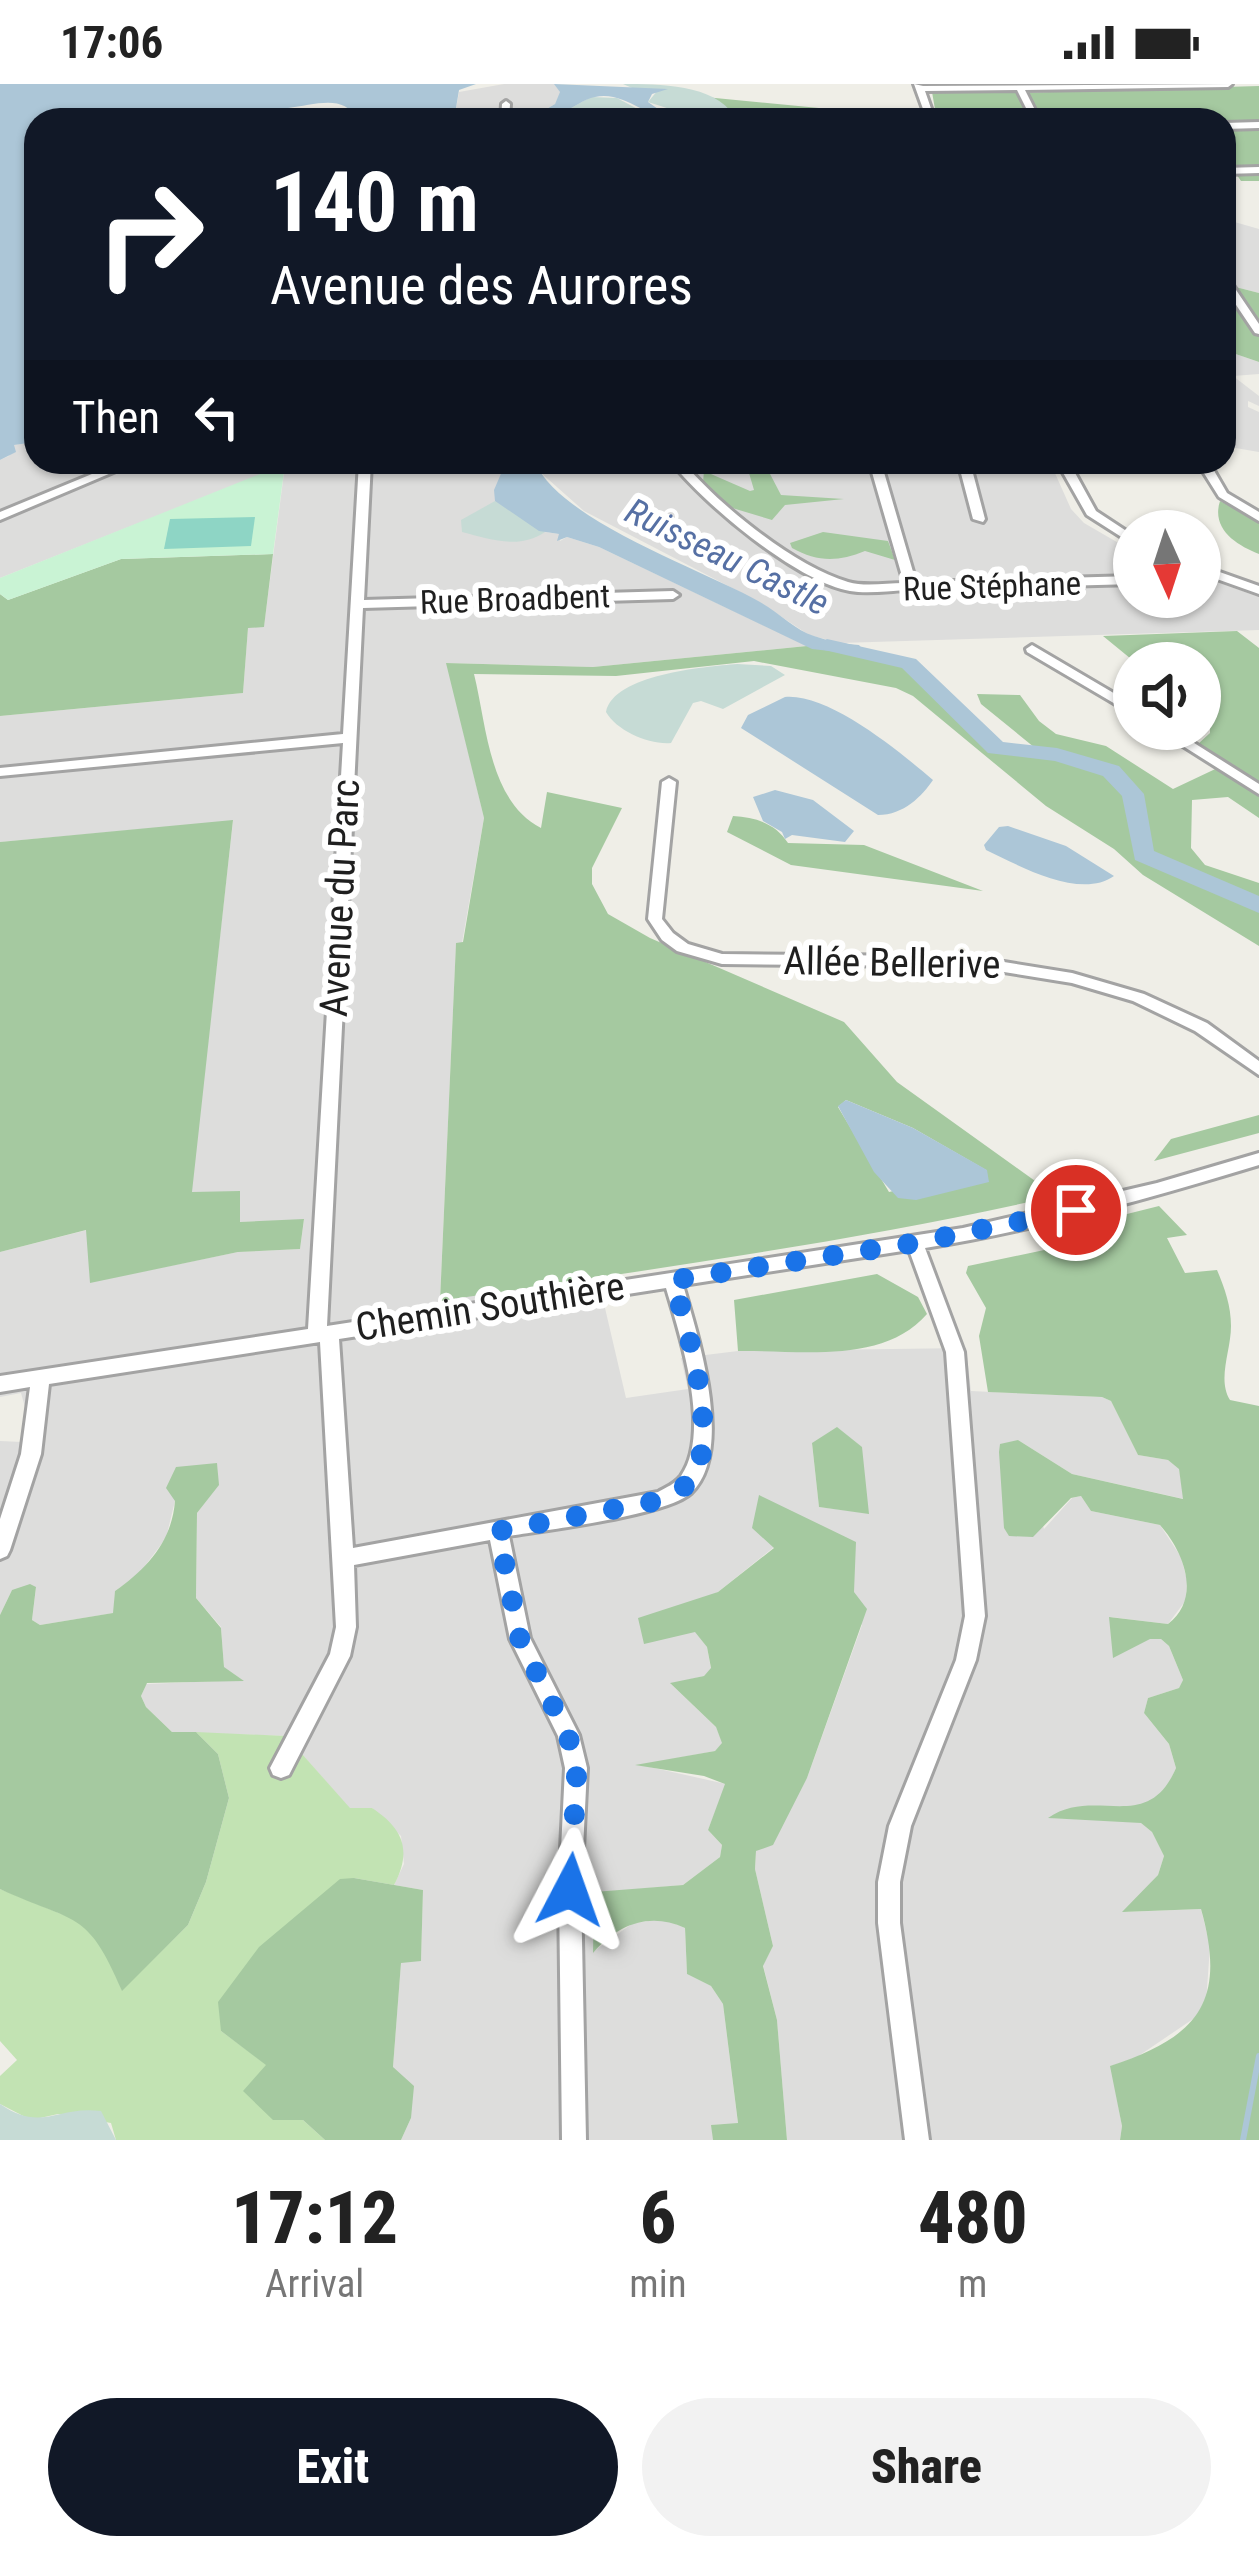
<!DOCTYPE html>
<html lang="en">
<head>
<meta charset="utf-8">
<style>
	body { margin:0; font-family:"Roboto Condensed",sans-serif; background:#f2f2f2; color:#222; height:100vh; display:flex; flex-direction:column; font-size:45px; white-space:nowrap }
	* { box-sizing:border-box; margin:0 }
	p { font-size:39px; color:#767676 }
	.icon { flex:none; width:66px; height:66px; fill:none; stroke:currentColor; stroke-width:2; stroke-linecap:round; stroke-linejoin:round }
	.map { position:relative; height:2056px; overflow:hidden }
	.details { display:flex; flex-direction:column; background:#fff; flex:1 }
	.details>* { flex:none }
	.banner { position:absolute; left:24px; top:24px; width:1212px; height:366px; border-radius:36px; box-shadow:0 3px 9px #0004; background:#111827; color:#fff; overflow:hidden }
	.needle { width:78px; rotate:177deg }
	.controls { position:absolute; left:1113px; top:426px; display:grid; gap:24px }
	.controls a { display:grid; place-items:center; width:108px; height:108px; border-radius:50%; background:#fff; box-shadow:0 3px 9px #0004; font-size:60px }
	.pin { position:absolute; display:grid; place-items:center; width:102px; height:102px; color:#fff; margin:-51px; border:6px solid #fff; border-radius:50%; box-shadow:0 3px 12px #0007 }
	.me { position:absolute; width:132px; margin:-66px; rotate:4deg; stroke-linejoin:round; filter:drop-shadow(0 0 9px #0008) }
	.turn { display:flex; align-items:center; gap:42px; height:252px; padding:0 48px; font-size:54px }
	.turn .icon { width:156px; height:156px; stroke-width:2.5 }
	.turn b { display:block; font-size:84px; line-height:102px }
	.then { display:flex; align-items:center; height:114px; padding:0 48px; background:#0003; gap:24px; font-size:45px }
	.eta { display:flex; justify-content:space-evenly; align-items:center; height:204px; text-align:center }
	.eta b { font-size:72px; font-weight:800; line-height:84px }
	.cta { display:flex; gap:24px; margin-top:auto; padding:24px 48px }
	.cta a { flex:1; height:138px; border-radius:72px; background:#111827; color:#fff; font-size:48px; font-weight:800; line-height:138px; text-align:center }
	.cta a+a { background:#f2f2f2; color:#222 }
	.status { display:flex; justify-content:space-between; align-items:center; height:84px; padding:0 60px; background:#fff; direction:ltr }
	.status svg { height:33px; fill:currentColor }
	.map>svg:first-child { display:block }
	.residential { fill:#dddddc; fill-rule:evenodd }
	.grass { fill:#c2e3b3 }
	.forest { fill:#a5c9a0; fill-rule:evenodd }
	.wetland { fill:#c6dbd5 }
	.park { fill:#c9f3d4 }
	.pitch { fill:#8ed5c5 }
	.water { fill:#acc6d7 }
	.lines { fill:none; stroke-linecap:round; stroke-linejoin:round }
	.stream { stroke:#acc6d7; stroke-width:6 }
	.river { fill:#acc6d7; fill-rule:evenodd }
	.minor-casing { stroke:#a3a3a3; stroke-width:6 }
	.minor { fill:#fff; fill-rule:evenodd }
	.route { stroke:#1a73e8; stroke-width:21; stroke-dasharray:0 37.8 }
	.labels { text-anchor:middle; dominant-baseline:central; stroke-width:12; stroke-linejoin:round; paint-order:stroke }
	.far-street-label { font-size:33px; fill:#1f1f1f; stroke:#fff }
	.far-water-label { font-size:36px; font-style:italic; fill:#5670a4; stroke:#fff }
	.street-label { font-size:39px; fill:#1f1f1f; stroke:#fff }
</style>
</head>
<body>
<div class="status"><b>17:06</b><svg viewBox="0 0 49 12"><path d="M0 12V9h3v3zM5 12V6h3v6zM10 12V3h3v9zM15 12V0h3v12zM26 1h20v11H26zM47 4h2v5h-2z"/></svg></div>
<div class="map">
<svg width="1259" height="2056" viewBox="0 0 1259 2056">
	<rect width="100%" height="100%" fill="#efeee7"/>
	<path class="residential" d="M504,0H554L560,2V10L555,20L528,36H454L459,8Z
		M1224,135L1259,145V209L1224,200Z
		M1224,266L1259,278V290L1233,292L1259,312V322L1248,317V323L1259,328V368L1224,362Z
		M36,358V378H506L501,397L545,448L559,450L560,457L567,453L599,463L807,562L593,583L447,579L484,734L462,859L456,860L440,1216L598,1194L626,1314L688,1305L681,1274L738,1267L966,1264L971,1307L1102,1313L1111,1317L1138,1371L1168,1376L1179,1384L1184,1415L1072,1390L1018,1356L1044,1445L1072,1414L1081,1412L1091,1427L1160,1441L1181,1473L1187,1496L1186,1516L1168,1540L1110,1533L1150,1555H1161L1169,1562L1183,1596L1179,1604L1148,1614L1144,1629L1169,1660L1176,1684L1167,1704L1149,1720L1051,1734L1140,1738L1152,1748L1164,1772L1158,1791L1125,1828L1201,1825L1210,1862L1206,1919L1193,1935L1137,1973L1111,1982L1122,2042L1120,2056H787L777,1936L763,1881L773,1862L755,1785L756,1767L807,1694L862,1541L774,1463L718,1508L699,1517L696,1548L707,1563L711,1585L704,1592L671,1600L716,1643L723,1659L715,1667L641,1681L726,1700L708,1746L722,1761L720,1773L683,1801L594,1809V1867L633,1839L664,1835L685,1844L687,1890L711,1902L723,1920L738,2040L712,2041L713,2056H401L411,2034L393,1983L401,1878L421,1876L423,1806L394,1801L404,1780L401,1752L372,1724L350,1725L286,1652L172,1648L146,1623L141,1612L146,1600L242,1596L224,1584L221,1543L196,1514L197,1429L218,1401L217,1380L175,1417L166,1454L138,1491L115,1507L114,1529L40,1541L32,1536L36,1504L12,1506L0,1531V1357L22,1358L25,1323L21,1309L0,1313V1168L87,1146L91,1198L238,1168L300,1165L304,1136L239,1138L191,1108L233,737L0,758V632L243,609L248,543L264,542L285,381L0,494V376L9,372L13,361ZM812,1360L868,1429L819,1423Z
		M535,378H1050L1071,425L1084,439L1134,468V513H1200V492L1259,513V546L840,559L809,551L759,518L584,427L540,388Z"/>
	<path class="grass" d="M196,1648L286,1652L350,1724H372C404,1745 412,1767 394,1801L354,1794L221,1947L267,1981L244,2007L303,2036L325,2056H116L111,2039L58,2030L31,2036L0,2020V1992L17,1976L0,1957V1805L86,1840L103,1863L122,1906L188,1841L206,1798L229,1714L218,1670Z"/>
	<path class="forest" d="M964,0H1007L1012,9L1259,2V97H1241L1224,72V36H1105L1098,26L1026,28L1028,36H727L734,32L705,13L881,30L936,31L932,8L963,6Z
		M1224,200L1259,209V278L1224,266Z
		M704,387L750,407L754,406L749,389L769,388L781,411L844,415L785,421L772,436L729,423L703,398Z
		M1220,417L1259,436V470C1236,461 1211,445 1220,417Z
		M823,448L888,457L895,476L865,467C838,478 817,478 792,464L790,459Z
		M273,470L264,543L248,544L243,609L0,632V510L8,516L121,475Z
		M1237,547L1259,564V734L1228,713L1192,716L1191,764L1205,781L1259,799V862L1143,791L1114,765L1046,722L913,612L896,604L754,577L616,592L474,590C487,643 489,717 541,744L547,708L622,724L592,784V800L608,830L650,854L844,938L897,998L1056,1112C853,1158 647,1186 440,1217L456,859L463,858L484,734L446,579L593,583L807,562L856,570L873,568L909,579L928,592L984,657L995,664L1040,668L981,620L977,610L1020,611L1039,637L1056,650L1106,662L1173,705L1228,679L1198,660L1210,649V641L1200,629V579H1136L1103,552ZM846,1016L913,1044L986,1086L889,1108L838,1023Z
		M733,732C756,733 776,740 788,759L864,761L983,807L791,781L727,748Z
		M233,736L192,1108L240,1107V1138L304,1135L300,1165L238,1168L90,1199L86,1146L0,1168V758Z
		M1259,1031V1049L1154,1077L1171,1055Z
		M1159,1122L1187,1151L1167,1154L1185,1189L1217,1186C1225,1205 1231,1222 1231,1242C1231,1267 1217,1295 1230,1316L1259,1322V2056H1120L1122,2042L1110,1982C1199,1953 1227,1917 1201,1825L1122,1828L1158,1791L1164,1772L1152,1748L1141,1739L1048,1734C1095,1701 1147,1752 1176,1684L1169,1660L1144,1629L1148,1614L1179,1604L1183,1596L1169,1562L1161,1555H1150L1113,1574L1109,1533L1168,1540C1202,1514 1184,1468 1160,1441L1091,1427L1081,1412L1071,1414L1033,1453L1009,1452L1004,1444L999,1368L1000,1360L1018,1356L1072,1390L1183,1415L1179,1385L1168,1376L1138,1371L1111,1317L1102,1313L988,1308L979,1252L986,1224L966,1189L968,1182L1068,1161L1063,1146Z
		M877,1190L918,1213L927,1230C883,1281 799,1266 738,1267L734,1216Z
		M837,1343L862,1363L869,1430L819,1423L812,1359Z
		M217,1379L219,1401L197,1429L196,1514L221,1544L224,1583L244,1597L147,1599L141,1612L146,1623L172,1648H196L218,1670L229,1714L206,1798L188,1841L122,1907C87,1824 75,1840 0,1805V1531L12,1506L30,1500L36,1503L32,1536L40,1541L113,1529L115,1507C147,1485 172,1457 175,1417L166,1404L176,1383Z
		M759,1411L856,1458L854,1508L867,1525L807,1694L773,1761L756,1767L755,1785L773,1862L763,1882L777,1936L787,2056H713L711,2041L738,2039L723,1920L711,1902L687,1890L685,1844C650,1828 618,1840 593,1869L594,1808L683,1801L720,1773L722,1761L708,1746L725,1700L704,1692L635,1681L715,1667L722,1659L716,1643L670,1599L704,1592L711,1584L707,1563L695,1548L644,1560L638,1534L718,1508L774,1464L752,1444Z
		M354,1794L423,1806L421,1877L401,1879L393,1983L414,2002L411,2034L401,2056H325L303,2036H273L243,2007L266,1981L221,1947L218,1918L259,1863L340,1795Z"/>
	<path class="wetland" d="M623,0C658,0 715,0 734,32L677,36L673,26L648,18L658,6L639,7Z
		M591,13L617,14L658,36H565L560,30Z
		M495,417L545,448C519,466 490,455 462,448L461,436Z
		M737,580L771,582L785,591L723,625L701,617L693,619L671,659C649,661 617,647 606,628C614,590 704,583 737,580Z
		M0,2020C42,2049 57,2021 101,2027L116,2056H0Z"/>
	<path class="park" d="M285,380L273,470L121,475L8,516L0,510V494Z"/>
	<path class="pitch" d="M255,433L251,462L164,465L170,435Z"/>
	<path class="water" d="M0,0H476L459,6L454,36H356C346,9 314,21 288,24L287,36H36V358L14,361L16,368L0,376Z
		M554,0L668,5L652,10L648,18L658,25L676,27L677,36C648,36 624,6 595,13C584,15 571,25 560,30L565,36H528L555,20L560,8Z
		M506,378H535C560,437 704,486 760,518C778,528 795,546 814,552C829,557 844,560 859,561L864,567L856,570L812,565L599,463L567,453L557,457L559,450L539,447L495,417L494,406Z
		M785,613C829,609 900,668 933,696C922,712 904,731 878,731L741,644L748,631Z
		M775,706L813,716L854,747L845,758L792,751L785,755L782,748L763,737L753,713Z
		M1008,742L1066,762L1114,792C1080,816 1020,782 986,766L984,761L999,743Z
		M846,1016L913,1044L987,1086L989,1098L916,1116L898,1114L874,1088L838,1022Z"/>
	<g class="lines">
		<path class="stream" d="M1243,2056L1259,1972"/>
		<path class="river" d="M827,555L916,575L1003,658L1057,664L1119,682L1144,710L1154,767L1259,812V829L1135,776L1122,712L1103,692L1055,677L988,669L902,584L820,565L817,561Z"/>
		<g class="minor-casing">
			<path id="minor" d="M914,0L923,2L1232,0L1228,3L1025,6L1040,36H1032L1017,6L925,7L935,36H927Z
				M506,17L510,20L509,36H501L502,20Z
				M1259,38V44L1224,45V39Z
				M1259,83V89L1224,90V84Z
				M1224,193L1228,194L1259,240V250L1255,249L1224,203Z
				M121,378H137L0,436V428Z
				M359,378H371L364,516L673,507L679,511L673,515L363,524L327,1242L963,1144L1157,1099L1259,1069V1081C1150,1114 1038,1146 925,1164L964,1268L985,1532L976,1576L911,1742L900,1798V1839L929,2056H905L878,1839V1798L889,1742L956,1576L965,1532L946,1268L909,1166L683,1201C698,1252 735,1367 691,1409C668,1431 546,1446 509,1452L530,1554L579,1651L587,1684L581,1806L586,2056H562L559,1806L565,1684L558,1652L510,1555L490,1456L354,1481L356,1543L350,1572L289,1691L281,1694L273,1691L270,1684L330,1570L336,1543L320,1258L49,1300L41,1370L10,1466L7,1472L0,1475V1435L21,1370L30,1303L0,1308V1292L308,1245L343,659L0,692V684L343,650ZM666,1204C680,1251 712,1348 681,1392C675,1400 667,1403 658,1408L353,1464L339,1255Z
				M671,378H683C719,421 794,482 848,498C865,503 886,499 904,499L869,378H881L916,498L1134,492V500L918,506L912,510L906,506C888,507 867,510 850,507C797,498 704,420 671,378Z
				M958,378H970L985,435L983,438L973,435Z
				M1057,378H1069L1096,427L1134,452V461L1087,431Z
				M1197,378H1209L1227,409L1259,428V437L1219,413Z
				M1200,481L1259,502V510L1200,489Z
				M1032,561L1134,621V631L1027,568L1026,565Z
				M1156,645H1172L1259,700V710Z
				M669,694L676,698L662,835L673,849L688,860L722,870L933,872L1004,878L1072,889L1144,910L1207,939L1259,977V991L1195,947L1133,917L1072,899L1004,888L933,882L722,880L677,867L662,856L648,835L662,698Z"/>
		</g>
		<use href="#minor" class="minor"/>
	</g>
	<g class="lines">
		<path class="route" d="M570,1806L577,1684L568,1652L520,1555L498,1447L662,1416L693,1397C719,1347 688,1248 673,1196L915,1159L1076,1126"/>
	</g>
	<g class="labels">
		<g class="far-street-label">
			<text transform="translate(992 502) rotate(-2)">Rue Stéphane</text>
			<text transform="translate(515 515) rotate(-2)">Rue Broadbent</text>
		</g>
		<g class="far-water-label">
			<text transform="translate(727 473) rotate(26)">Ruisseau Castle</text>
		</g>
		<g class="street-label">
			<text transform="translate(340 814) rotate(-87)">Avenue du Parc</text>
			<text transform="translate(892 879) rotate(1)">Allée Bellerive</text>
			<text transform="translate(490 1223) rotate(-9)">Chemin Southière</text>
		</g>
	</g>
</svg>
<div class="controls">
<a><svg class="needle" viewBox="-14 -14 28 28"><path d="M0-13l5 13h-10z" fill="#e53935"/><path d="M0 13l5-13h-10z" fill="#767676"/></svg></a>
<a><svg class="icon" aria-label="sound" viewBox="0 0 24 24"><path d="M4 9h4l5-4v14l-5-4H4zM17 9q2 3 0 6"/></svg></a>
</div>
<div class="pin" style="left:1076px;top:1126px;background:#d93025"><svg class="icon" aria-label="arrive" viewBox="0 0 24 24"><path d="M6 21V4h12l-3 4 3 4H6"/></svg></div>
<svg class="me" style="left:570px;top:1806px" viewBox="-20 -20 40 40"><path d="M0-17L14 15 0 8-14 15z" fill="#1a73e8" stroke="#fff" stroke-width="4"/></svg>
<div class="banner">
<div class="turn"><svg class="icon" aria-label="right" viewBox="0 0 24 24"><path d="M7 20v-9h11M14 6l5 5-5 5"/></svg><div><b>140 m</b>Avenue des Aurores</div></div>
<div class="then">Then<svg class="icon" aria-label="left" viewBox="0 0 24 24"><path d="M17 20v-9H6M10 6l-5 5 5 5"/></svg></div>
</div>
</div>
<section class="details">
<div class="eta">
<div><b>17:12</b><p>Arrival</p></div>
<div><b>6</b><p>min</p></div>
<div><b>480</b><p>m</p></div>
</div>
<div class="cta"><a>Exit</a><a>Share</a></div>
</section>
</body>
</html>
